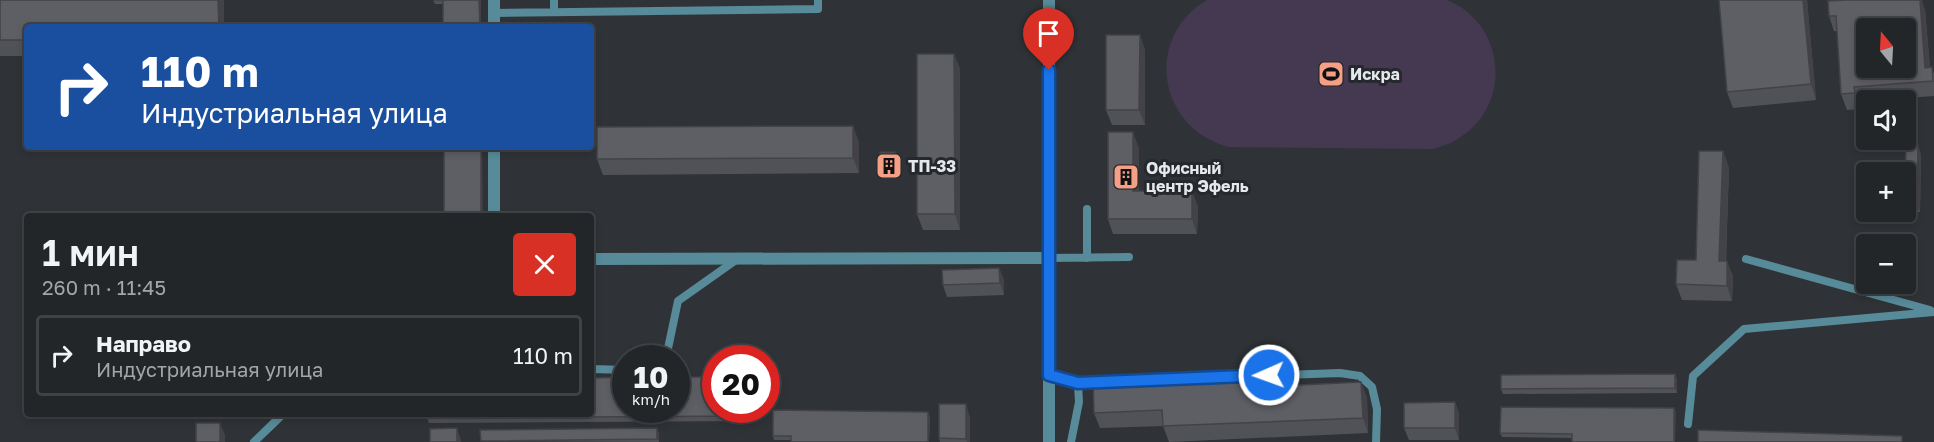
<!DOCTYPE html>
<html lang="ru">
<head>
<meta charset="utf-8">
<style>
	body { margin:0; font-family:"Golos Text",sans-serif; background:#2f3235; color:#f1f3f6; height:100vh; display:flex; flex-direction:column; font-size:22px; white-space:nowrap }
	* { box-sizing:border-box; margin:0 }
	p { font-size:20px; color:#a3a5a8 }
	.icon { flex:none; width:33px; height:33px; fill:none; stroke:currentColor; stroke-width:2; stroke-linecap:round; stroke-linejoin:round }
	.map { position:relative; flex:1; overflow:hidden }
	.sheet { position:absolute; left:24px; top:213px; width:570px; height:204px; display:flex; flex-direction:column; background:#232629; border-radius:6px; box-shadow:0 3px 9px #0003,0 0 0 2px #404346 }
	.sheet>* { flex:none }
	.hud { position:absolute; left:24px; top:24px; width:570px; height:126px; border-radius:6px; box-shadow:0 3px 9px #0003,0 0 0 2px #404346; background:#1a4fa0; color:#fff; overflow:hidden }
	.needle { width:39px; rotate:342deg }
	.controls { position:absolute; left:1856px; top:18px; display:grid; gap:12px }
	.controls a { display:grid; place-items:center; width:60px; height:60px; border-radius:6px; background:#232629; box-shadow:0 3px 9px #0003,0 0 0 2px #404346; font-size:30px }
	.speed { position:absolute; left:612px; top:345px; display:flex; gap:12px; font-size:30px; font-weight:700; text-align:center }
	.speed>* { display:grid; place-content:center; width:78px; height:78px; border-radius:50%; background:#232629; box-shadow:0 3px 9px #0003,0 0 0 2px #404346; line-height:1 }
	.speed small { font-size:15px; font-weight:400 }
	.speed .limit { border:9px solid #d22; background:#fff; color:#111 }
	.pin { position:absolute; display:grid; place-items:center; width:51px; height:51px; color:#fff; margin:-62px -26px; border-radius:50% 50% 50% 0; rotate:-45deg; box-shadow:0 0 6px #0007 }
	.pin .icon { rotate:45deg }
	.me { position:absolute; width:66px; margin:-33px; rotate:268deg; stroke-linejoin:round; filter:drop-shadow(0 0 4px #0008) }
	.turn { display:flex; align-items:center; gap:21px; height:126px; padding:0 18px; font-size:27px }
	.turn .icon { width:78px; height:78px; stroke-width:2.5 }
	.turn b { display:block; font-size:42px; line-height:51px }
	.round { display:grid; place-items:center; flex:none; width:63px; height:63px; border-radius:6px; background:#2f3235 }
	.summary { display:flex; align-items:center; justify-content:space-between; height:102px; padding:0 18px }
	h1 { font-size:36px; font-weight:600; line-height:45px }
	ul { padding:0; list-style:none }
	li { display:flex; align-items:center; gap:18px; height:81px; margin:0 12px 9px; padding:0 6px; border:3px solid #404346; border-radius:6px }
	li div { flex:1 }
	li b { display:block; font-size:22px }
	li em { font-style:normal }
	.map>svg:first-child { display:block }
	.green { fill:#453952 }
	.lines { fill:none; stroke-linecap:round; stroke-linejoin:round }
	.service { stroke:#578b99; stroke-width:8 }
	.minor { stroke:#578b99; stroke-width:12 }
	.tertiary { stroke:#578b99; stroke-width:12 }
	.wall { fill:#515257 }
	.shaded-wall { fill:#424247 }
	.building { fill:#5e5f65; stroke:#424247; stroke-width:1.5; fill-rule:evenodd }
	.route-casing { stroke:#114b97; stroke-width:15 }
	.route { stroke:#1a73e8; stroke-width:10 }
	.labels { text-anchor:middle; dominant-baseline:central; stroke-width:6; stroke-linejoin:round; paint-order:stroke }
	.poi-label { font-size:16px; font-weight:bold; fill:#e6e9eb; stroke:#25292d; text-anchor:start }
</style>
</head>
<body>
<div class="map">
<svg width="1934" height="442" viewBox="0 0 1934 442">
	<rect width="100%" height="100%" fill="#2f3337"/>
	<path class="green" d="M1207,0H1447C1504,23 1513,101 1462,136C1454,142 1443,146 1433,149L1229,147C1158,129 1143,38 1207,0Z"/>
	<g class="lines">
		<path class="service" d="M554,0V12
			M494,13L818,9V0
			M1049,258L1129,257
			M1087,258V209
			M1746,259L1930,310
			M666,358L678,301L736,260
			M591,369L626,370
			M1049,375L1078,383L1101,382
			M1254,376L1340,373L1360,376L1372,387L1377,409L1376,442
			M1688,424L1693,376L1744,329L1934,312
			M254,442L283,414
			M1071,442L1079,402L1078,383"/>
		<path class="minor" d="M1049,0V258"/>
		<path class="tertiary" d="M494,27V0
			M494,216V147
			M591,259L1049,258V442"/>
	</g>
	<path class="wall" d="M0,0H224V27H27V56H0Z
		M433,0H481V27H443V4H435Z
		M1719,0H1807L1816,100L1733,108L1727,92Z
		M1925,10L1930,68L1934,73V96L1880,100H1866V102H1860V109L1847,110L1841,94L1837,31H1834L1829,16Z
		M1140,35L1145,51V125H1112L1106,110Z
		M954,54L960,69V230H923L917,214Z
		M859,142V173L603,175L597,159Z
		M1139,148V191H1192L1198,207L1197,234H1113L1108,219Z
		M895,152L897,156V175L882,176L880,171Z
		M1921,154L1920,212H1908L1905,204Z
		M1729,167L1726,261L1733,276L1732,301L1682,300L1676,284L1696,260Z
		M999,268L1004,280V295L947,297L943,285Z
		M1675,374L1677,379V393L1503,394L1501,389Z
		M705,381V389L716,410H741V421L429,423L427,418Z
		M1361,382L1367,398L1368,433L1169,442L1163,426L1100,428L1094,413L1265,386Z
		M1455,402L1459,414V440H1409L1404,428Z
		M1676,412L1572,438L1502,437L1500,433Z
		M930,416L929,442H791V440H774L773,436Z
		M970,417V442H940L939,438Z
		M659,433V442L481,441Z"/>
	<path class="shaded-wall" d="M218,0H224V27H219Z
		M479,0H481V27H480Z
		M1803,0H1807L1816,100L1811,84Z
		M1920,0H1922L1925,10L1931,81L1925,68Z
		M1140,35L1145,51V125L1139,110Z
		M954,54L960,69V230L955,214Z
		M1854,87L1860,102V109L1855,93Z
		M853,126L859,142V173L853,158Z
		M1133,132L1139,148V207L1133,191Z
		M1918,145L1921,154L1920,212L1917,204Z
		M481,147H482L483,216H481Z
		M1723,151L1729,167L1725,276L1719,261Z
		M895,152L897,156V175L895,171Z
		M1192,191L1198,207L1197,234L1192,219Z
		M1727,261L1733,276L1732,301L1727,286Z
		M999,268L1004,280V295L1000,283Z
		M1259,371L1265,386L1260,387Z
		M1675,374L1677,379V393L1675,388Z
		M1361,382L1367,398L1368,433L1363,418Z
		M1455,402L1459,414V440L1455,428Z
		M966,404L970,417V442H967L966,439Z
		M1674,408L1676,412L1675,442H1674Z
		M928,412L930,416L929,442H928Z
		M220,423L225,435V442H220Z
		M457,428L461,440V442H457Z
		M657,428L659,433V442L657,439Z"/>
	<path class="building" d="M0,0H218L219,27H27V40H0Z
		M433,0H479L480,27H443V0Z
		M1719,0H1803L1811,84L1727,92Z
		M1846,0H1920L1925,68L1932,67L1933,81L1854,87L1855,93L1841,94L1836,16H1829L1828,1ZM1866,28H1905V68H1866Z
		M1106,35H1140L1139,110H1106Z
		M917,54H954L955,214H917Z
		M853,126V158L597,159V127Z
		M1108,132H1133V191H1192V219H1108Z
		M1906,145H1918L1917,204H1905Z
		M444,147H481V216H444Z
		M1699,151H1723L1719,261H1727V286L1676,284L1677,260H1696Z
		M880,152H895V171H880Z
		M999,268L1000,283L943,285L942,270Z
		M1259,371L1260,387L1361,382L1363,418L1163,426L1162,410L1094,413L1093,378Z
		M1675,374V388L1501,389V375Z
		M626,377V410H676V377H704V389H716V410H739V416L427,418V414H591V378Z
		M1455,402V428H1404V403Z
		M939,404H966V439L939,438Z
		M1501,407L1674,408V442H1572V434L1500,433Z
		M773,410L928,412V442H791V436H773Z
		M196,423H220V442H196Z
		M457,428V442H430V429Z
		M657,428V439L481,441L480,430Z
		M1698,430L1902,436V442H1698Z"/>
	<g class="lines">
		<g class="route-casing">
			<path id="route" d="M1049,70V375L1078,383L1269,375"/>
		</g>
		<use href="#route" class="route"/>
	</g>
	<defs>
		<g id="stadium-square" transform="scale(1.35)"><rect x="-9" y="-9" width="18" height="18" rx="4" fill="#f49f86" stroke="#25292d"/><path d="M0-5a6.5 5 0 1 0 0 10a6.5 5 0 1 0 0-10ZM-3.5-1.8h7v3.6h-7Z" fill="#111"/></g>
		<g id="building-square" transform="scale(1.35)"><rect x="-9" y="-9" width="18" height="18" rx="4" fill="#f49f86" stroke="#25292d"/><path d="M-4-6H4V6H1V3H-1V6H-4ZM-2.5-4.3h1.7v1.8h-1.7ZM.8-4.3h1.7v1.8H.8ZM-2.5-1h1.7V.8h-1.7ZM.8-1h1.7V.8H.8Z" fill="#111"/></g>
	</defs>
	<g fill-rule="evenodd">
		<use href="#stadium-square" x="1331" y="74"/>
		<use href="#building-square" x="889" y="166"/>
		<use href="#building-square" x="1126" y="177"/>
	</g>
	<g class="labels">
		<g class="poi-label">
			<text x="1350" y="74">Искра</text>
			<text x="908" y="166">ТП-33</text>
			<text x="1146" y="168">Офисный<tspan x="1146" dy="18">центр Эфель</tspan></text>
		</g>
	</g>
</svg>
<div class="controls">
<a><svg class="needle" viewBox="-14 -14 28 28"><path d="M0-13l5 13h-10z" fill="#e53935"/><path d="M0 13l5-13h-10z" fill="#a3a5a8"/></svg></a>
<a><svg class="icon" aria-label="sound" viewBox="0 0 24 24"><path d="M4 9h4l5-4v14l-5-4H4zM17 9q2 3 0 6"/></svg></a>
<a>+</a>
<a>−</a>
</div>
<div class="speed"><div>10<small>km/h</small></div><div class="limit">20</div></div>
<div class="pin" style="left:1049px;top:70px;background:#d93025"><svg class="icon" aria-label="arrive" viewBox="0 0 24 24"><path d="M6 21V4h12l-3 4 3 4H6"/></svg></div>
<svg class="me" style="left:1269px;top:375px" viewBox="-20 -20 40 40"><circle r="17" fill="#1a73e8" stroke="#fff" stroke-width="3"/><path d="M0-11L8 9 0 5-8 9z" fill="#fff"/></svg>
<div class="hud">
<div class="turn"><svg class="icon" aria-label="right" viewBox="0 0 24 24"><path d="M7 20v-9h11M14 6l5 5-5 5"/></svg><div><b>110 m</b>Индустриальная улица</div></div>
</div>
<section class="sheet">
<div class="summary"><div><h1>1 мин</h1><p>260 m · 11:45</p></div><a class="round" style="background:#d93025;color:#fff"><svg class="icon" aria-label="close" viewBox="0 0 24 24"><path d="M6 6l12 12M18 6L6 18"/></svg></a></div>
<ul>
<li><svg class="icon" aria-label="right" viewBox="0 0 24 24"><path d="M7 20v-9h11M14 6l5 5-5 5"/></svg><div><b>Направо</b><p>Индустриальная улица</p></div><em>110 m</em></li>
</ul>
</section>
</div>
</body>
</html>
